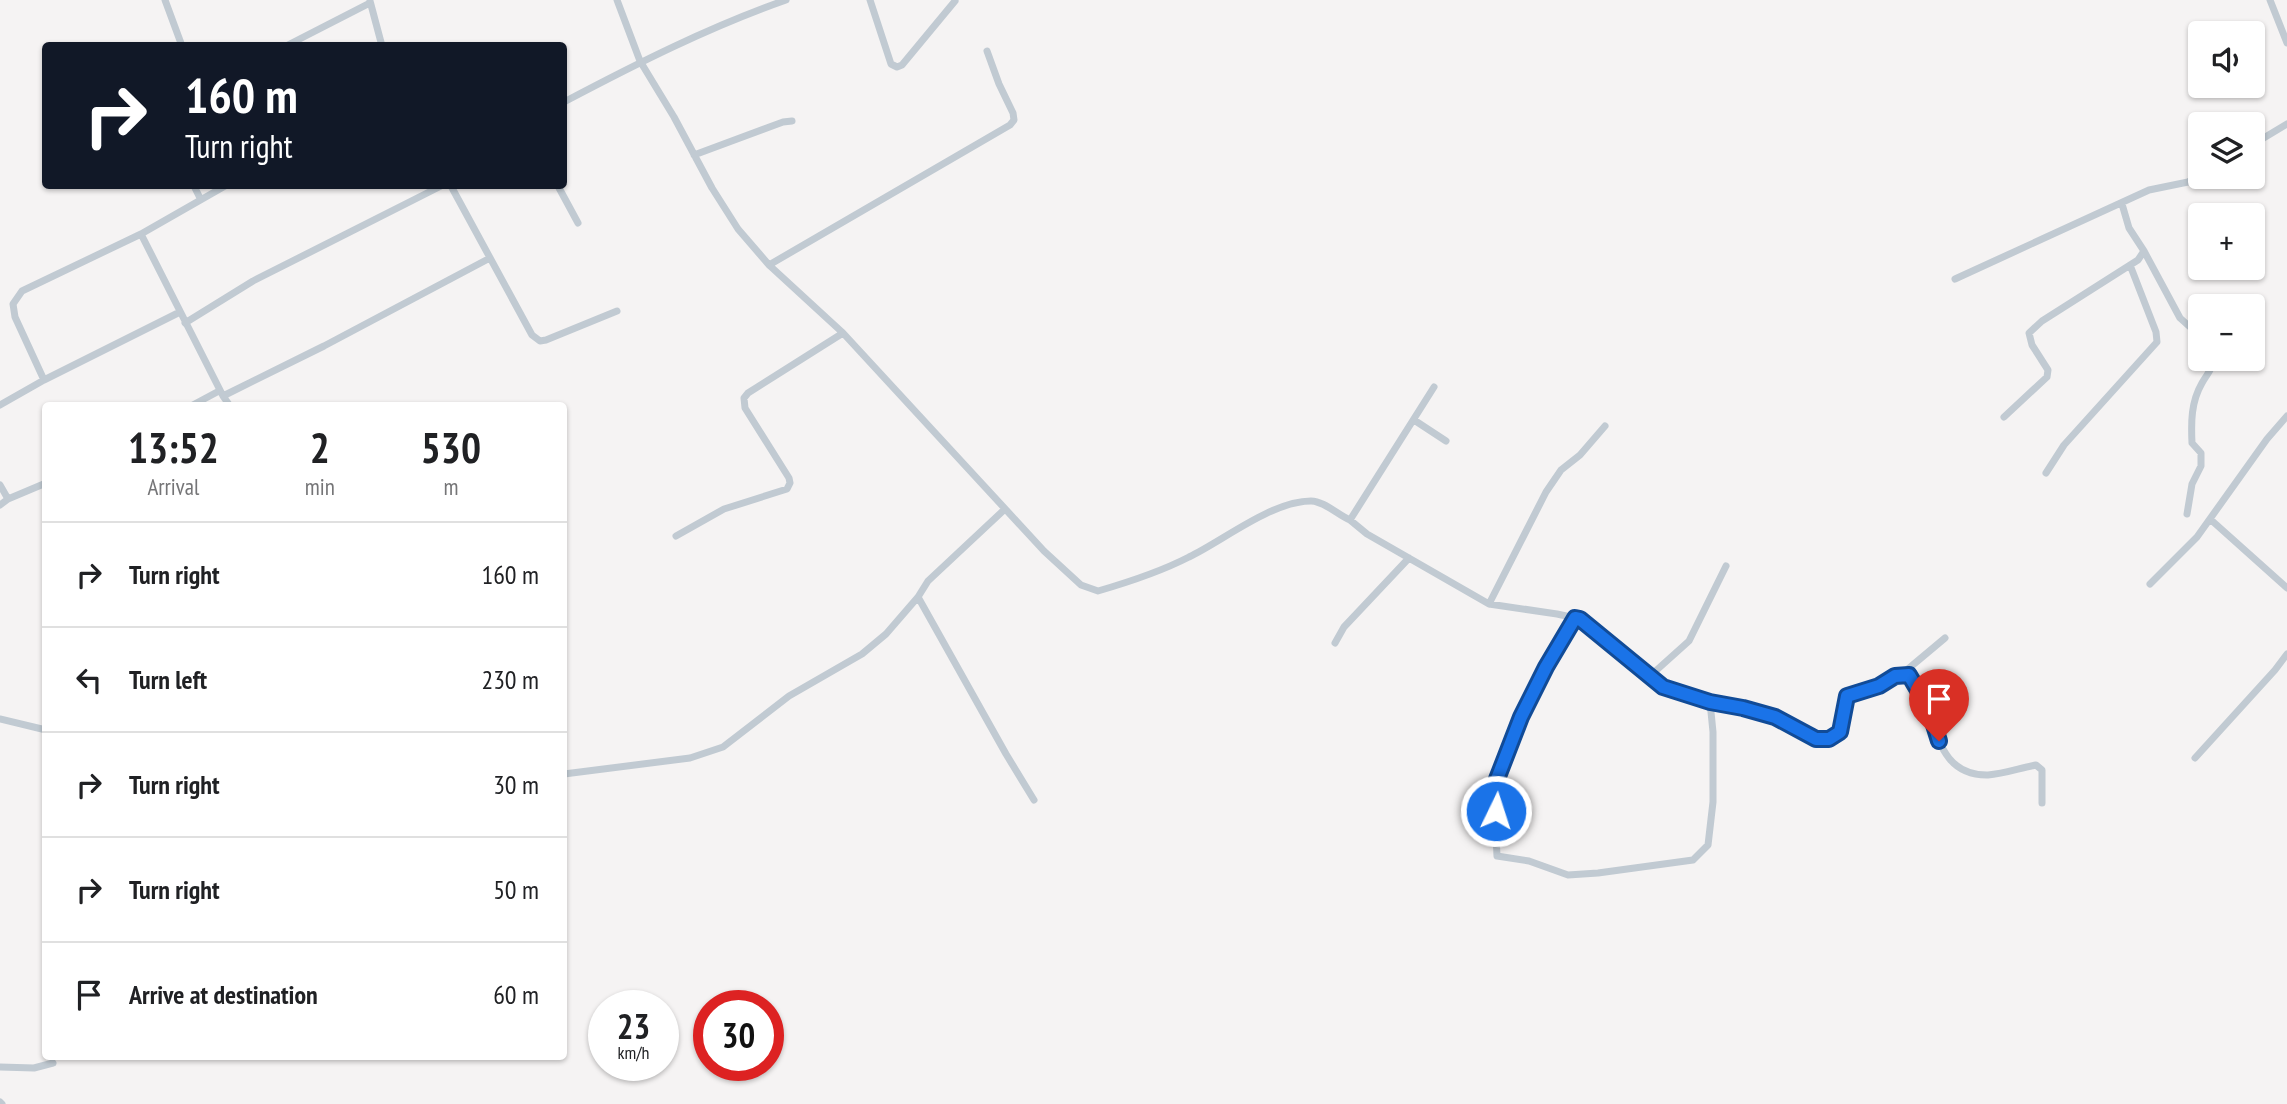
<!DOCTYPE html>
<html lang="en">
<head>
<meta charset="utf-8">
<style>
	body { margin:0; font-family:"PT Sans Narrow",sans-serif; background:#f2f2f2; color:#202124; height:100vh; display:flex; flex-direction:column; font-size:26px; white-space:nowrap }
	* { box-sizing:border-box; margin:0 }
	p { font-size:23px; color:#757577 }
	.icon { flex:none; width:38px; height:38px; fill:none; stroke:currentColor; stroke-width:2; stroke-linecap:round; stroke-linejoin:round }
	.map { position:relative; flex:1; overflow:hidden }
	.details { position:absolute; left:42px; top:402px; width:525px; height:658px; display:flex; flex-direction:column; background:#fff; border-radius:7px; box-shadow:0 2px 5px #0004 }
	.details>* { flex:none }
	.banner { position:absolute; left:42px; top:42px; width:525px; height:147px; border-radius:7px; box-shadow:0 2px 5px #0004; background:#111827; color:#fff; overflow:hidden }
	.fabs { position:absolute; left:2188px; top:21px; display:grid; gap:14px }
	.fabs a { display:grid; place-items:center; width:77px; height:77px; border-radius:7px; background:#fff; box-shadow:0 2px 5px #0004; font-size:35px }
	.speed { position:absolute; left:588px; top:990px; display:flex; gap:14px; font-size:35px; font-weight:700; text-align:center }
	.speed>* { display:grid; place-content:center; width:91px; height:91px; border-radius:50%; background:#fff; box-shadow:0 2px 5px #0004; line-height:1 }
	.speed small { font-size:18px; font-weight:400 }
	.speed .limit { border:10px solid #d22; background:#fff; color:#111 }
	.pin { position:absolute; display:grid; place-items:center; width:60px; height:60px; color:#fff; margin:-72px -30px; border-radius:50% 50% 50% 0; rotate:-45deg; box-shadow:0 0 7px #0007 }
	.pin .icon { rotate:45deg }
	.me { position:absolute; width:77px; margin:-38px; rotate:4deg; stroke-linejoin:round; filter:drop-shadow(0 0 5px #0008) }
	.turn { display:flex; align-items:center; gap:24px; height:147px; padding:0 28px; font-size:32px }
	.turn .icon { width:91px; height:91px; stroke-width:2.5 }
	.turn b { display:block; font-size:49px; line-height:60px }
	.eta { display:flex; justify-content:space-evenly; align-items:center; height:119px; text-align:center }
	.eta b { font-size:42px; font-weight:800; line-height:49px }
	ul { padding:0; list-style:none }
	li { display:flex; align-items:center; gap:21px; height:105px; padding:0 28px; border-top:2px solid #e0e0e0 }
	li div { flex:1 }
	li b { display:block; font-size:26px }
	li em { font-style:normal }
	.map>svg:first-child { display:block }
	.lines { fill:none; stroke-linecap:round; stroke-linejoin:round }
	.street { stroke:#c1cad2; stroke-width:7 }
	.route-casing { stroke:#114b97; stroke-width:18 }
	.route { stroke:#1a73e8; stroke-width:12 }
</style>
</head>
<body>
<div class="map">
<svg width="2287" height="1104" viewBox="0 0 2287 1104">
	<rect width="100%" height="100%" fill="#f5f3f3"/>
	<g class="lines">
		<path class="street" d="M165,0L182,46
			M617,0L640,61L674,117L712,188L738,229L769,265L843,333L1044,551L1081,585L1098,591C1129,582 1160,572 1189,557C1224,540 1272,501 1311,501C1324,501 1338,515 1350,520L1434,387
			M870,0L891,64L897,67L902,65L955,1
			M2270,0L2287,43
			M370,1L382,46
			M286,46L370,3
			M564,102C636,64 709,27 786,0
			M2252,145L2287,124
			M694,155L783,122L792,121
			M194,186L200,198
			M451,186L532,335L540,341L546,340L617,311
			M558,186L578,223
			M141,234L223,396L324,346L490,258
			M2144,251L2180,318L2200,336
			M769,265L1010,125L1014,120L1013,113L999,84L987,51
			M1955,279L2149,190L2188,182L2200,176
			M185,323L253,281L441,186
			M44,380L15,317L13,304L22,291L141,234L225,186
			M223,396L230,406
			M0,405L44,380L180,312
			M191,406L219,391
			M2004,417L2047,377L2048,370L2032,345L2029,333L2042,321L2138,260L2144,251L2129,228L2122,204
			M1414,420L1446,441
			M2046,473L2064,445L2157,342L2156,332L2130,265
			M0,485L8,499
			M0,505L8,499L46,483
			M2187,514L2192,484L2201,466V453L2192,443C2191,422 2191,402 2202,383C2207,374 2212,370 2214,359
			M2210,519L2287,588
			M1350,520L1367,534L1489,604L1557,614L1580,619L1663,687L1710,702L1743,708L1775,717L1816,739H1829L1840,731L1847,696L1879,686L1895,676L1909,675C1939,708 1929,776 1988,775C2004,774 2020,768 2036,765L2042,770V803
			M676,536L724,509L787,489L790,483L789,478L745,408L744,398L748,393L843,333
			M2150,584L2197,537L2267,439L2287,416
			M918,597L1006,754L1034,800
			M1489,604L1546,492L1561,470L1580,455L1605,426
			M1575,618C1551,659 1528,700 1510,744C1505,755 1499,767 1497,780C1493,804 1496,831 1497,856L1529,861L1568,875L1598,873L1693,860L1708,845L1713,802V732L1710,702
			M1335,643L1344,627L1409,558
			M1902,674L1945,638
			M1650,676L1689,641L1726,566
			M0,719L46,730
			M2195,758L2275,670L2287,654
			M564,774L690,758L723,747L789,696L862,654L886,634L918,597L928,581L1005,509
			M0,1067L34,1068L53,1063
			M0,1102L2,1104"/>
	</g>
	<g class="lines">
		<g class="route-casing">
			<path id="route" d="M1496,811L1497,779L1521,717L1546,667L1575,618L1580,619L1663,687L1710,702L1743,708L1775,717L1816,739H1829L1840,732L1847,696L1879,686L1895,676L1909,675L1929,709L1939,741"/>
		</g>
		<use href="#route" class="route"/>
	</g>
</svg>
<div class="fabs">
<a><svg class="icon" aria-label="sound" viewBox="0 0 24 24"><path d="M4 9h4l5-4v14l-5-4H4zM17 9q2 3 0 6"/></svg></a>
<a><svg class="icon" aria-label="layers" viewBox="0 0 24 24"><path d="M12 4l9 5-9 5-9-5zM3 14l9 5 9-5"/></svg></a>
<a>+</a>
<a>−</a>
</div>
<div class="speed"><div>23<small>km/h</small></div><div class="limit">30</div></div>
<div class="pin" style="left:1939px;top:741px;background:#d93025"><svg class="icon" aria-label="arrive" viewBox="0 0 24 24"><path d="M6 21V4h12l-3 4 3 4H6"/></svg></div>
<svg class="me" style="left:1496px;top:811px" viewBox="-20 -20 40 40"><circle r="17" fill="#1a73e8" stroke="#fff" stroke-width="3"/><path d="M0-11L8 9 0 5-8 9z" fill="#fff"/></svg>
<div class="banner">
<div class="turn"><svg class="icon" aria-label="right" viewBox="0 0 24 24"><path d="M7 20v-9h11M14 6l5 5-5 5"/></svg><div><b>160 m</b>Turn right</div></div>
</div>
<section class="details">
<div class="eta">
<div><b>13:52</b><p>Arrival</p></div>
<div><b>2</b><p>min</p></div>
<div><b>530</b><p>m</p></div>
</div>
<ul>
<li><svg class="icon" aria-label="right" viewBox="0 0 24 24"><path d="M7 20v-9h11M14 6l5 5-5 5"/></svg><div><b>Turn right</b></div><em>160 m</em></li>
<li><svg class="icon" aria-label="left" viewBox="0 0 24 24"><path d="M17 20v-9H6M10 6l-5 5 5 5"/></svg><div><b>Turn left</b></div><em>230 m</em></li>
<li><svg class="icon" aria-label="right" viewBox="0 0 24 24"><path d="M7 20v-9h11M14 6l5 5-5 5"/></svg><div><b>Turn right</b></div><em>30 m</em></li>
<li><svg class="icon" aria-label="right" viewBox="0 0 24 24"><path d="M7 20v-9h11M14 6l5 5-5 5"/></svg><div><b>Turn right</b></div><em>50 m</em></li>
<li><svg class="icon" aria-label="arrive" viewBox="0 0 24 24"><path d="M6 21V4h12l-3 4 3 4H6"/></svg><div><b>Arrive at destination</b></div><em>60 m</em></li>
</ul>
</section>
</div>
</body>
</html>
